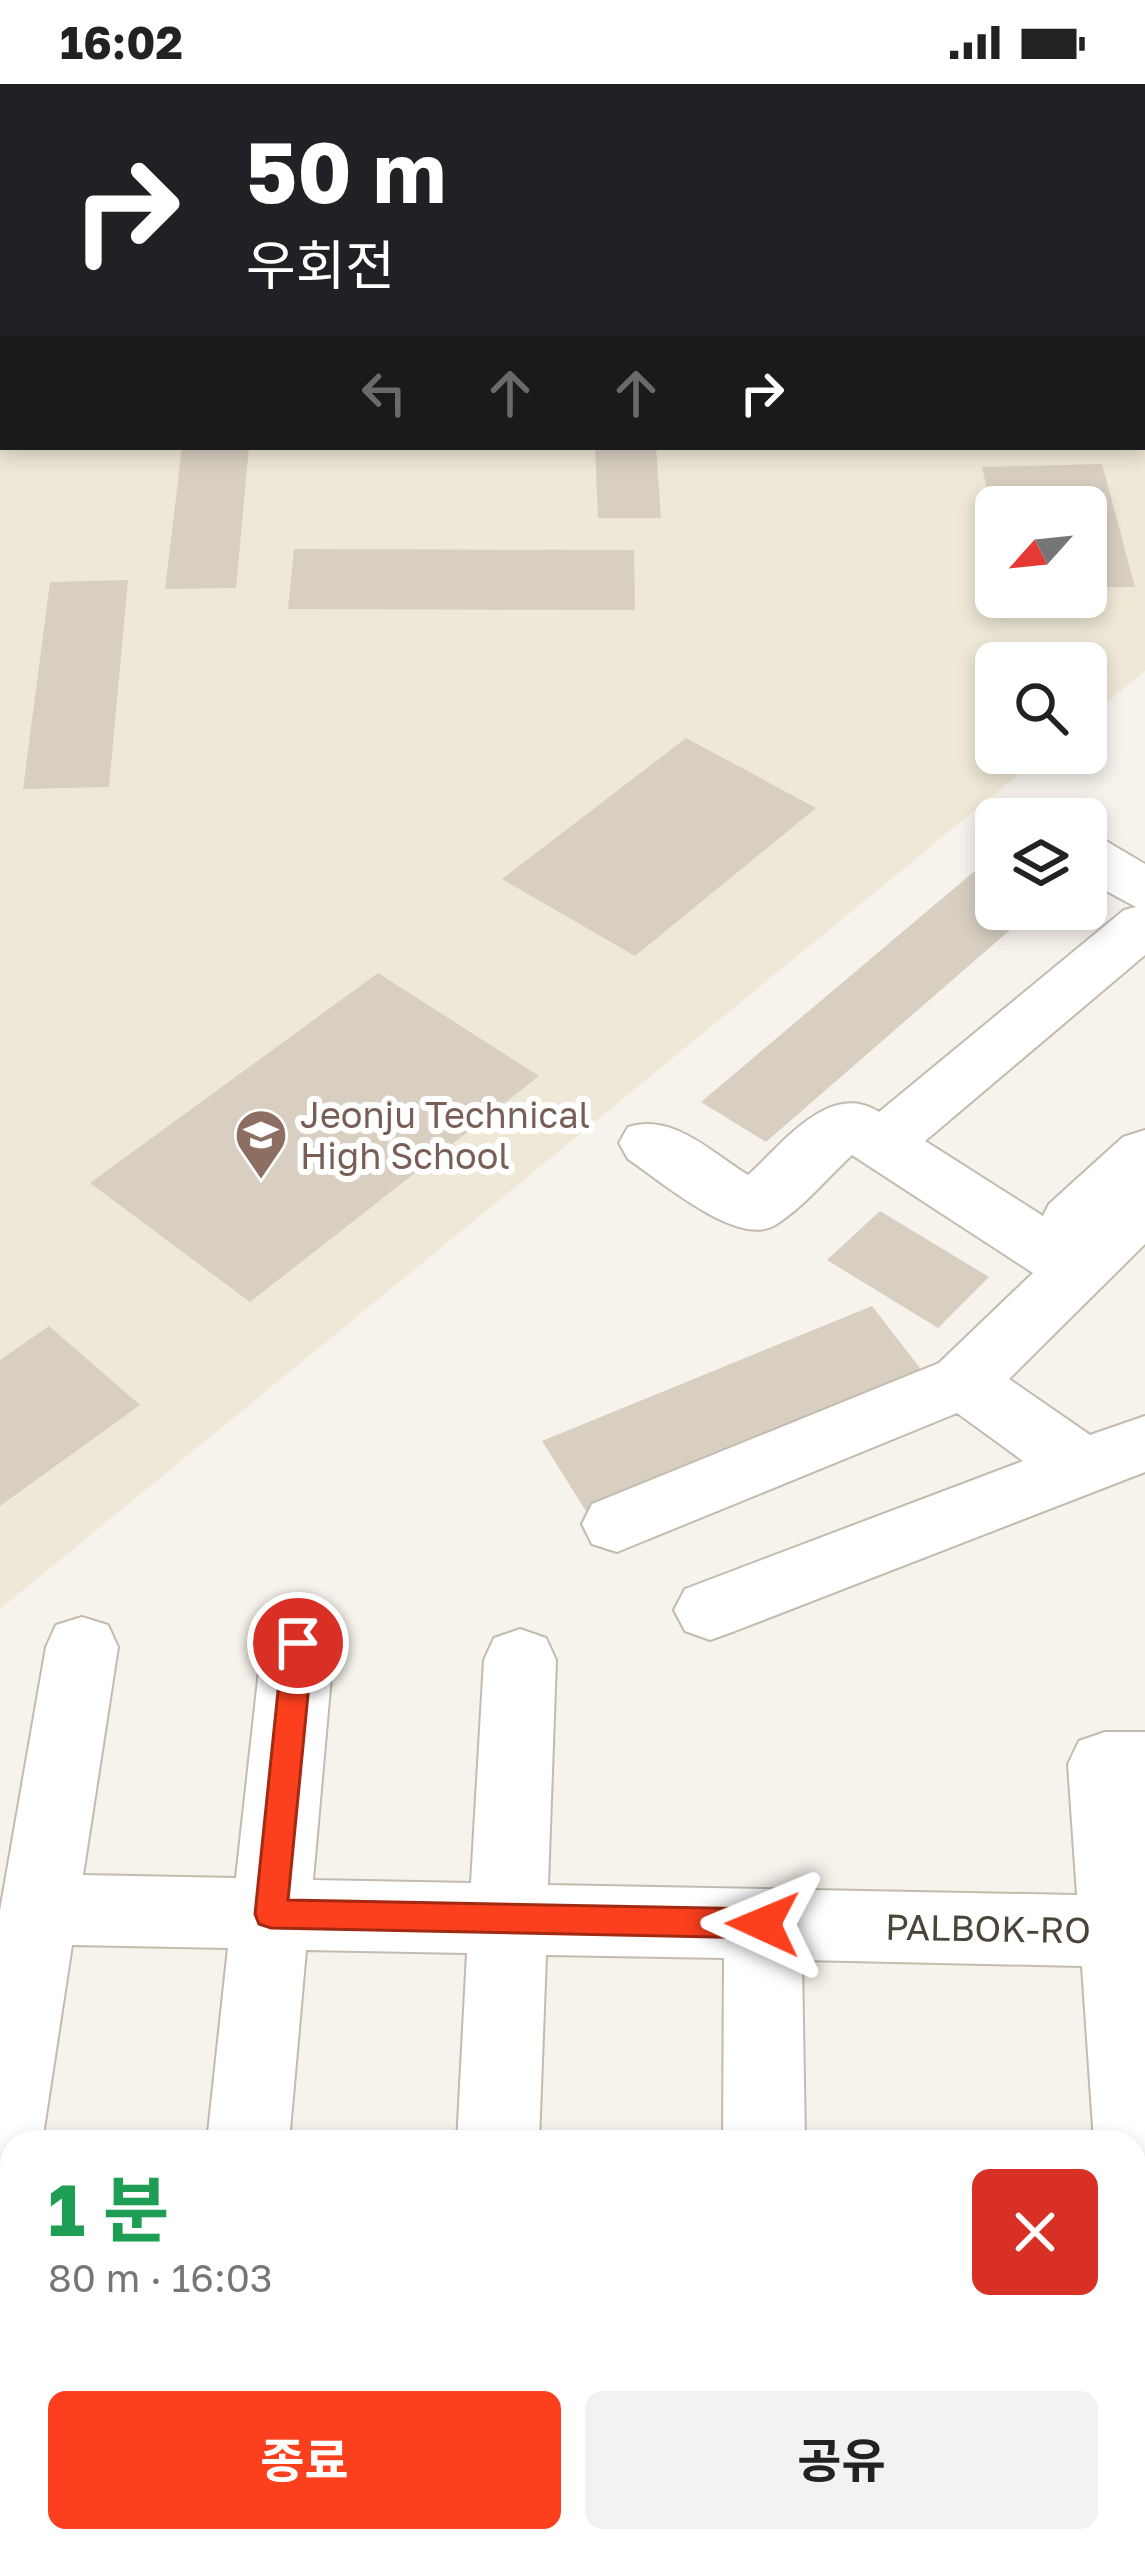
<!DOCTYPE html>
<html lang="ko">
<head>
<meta charset="utf-8">
<style>
	body { margin:0; font-family:"Golos Text","Noto Sans KR",sans-serif; background:#f2f2f2; color:#222; height:100vh; display:flex; flex-direction:column; font-size:45px; white-space:nowrap }
	* { box-sizing:border-box; margin:0 }
	p { font-size:39px; color:#767676 }
	.icon { flex:none; width:66px; height:66px; fill:none; stroke:currentColor; stroke-width:2; stroke-linecap:round; stroke-linejoin:round }
	.map { position:relative; flex:1; overflow:hidden }
	.panel { position:absolute; left:0px; top:2046px; width:1146px; height:423px; display:flex; flex-direction:column; background:#fff; border-radius:36px 36px 0 0; box-shadow:0 6px 18px #0003 }
	.panel>* { flex:none }
	.guide { position:absolute; left:0px; top:0px; width:1146px; height:366px; box-shadow:0 6px 18px #0003; background:#202124; color:#fff; overflow:hidden }
	.needle { width:78px; rotate:243deg }
	.tools { position:absolute; left:975px; top:402px; display:grid; gap:24px }
	.tools a { display:grid; place-items:center; width:132px; height:132px; border-radius:18px; background:#fff; box-shadow:0 6px 18px #0003; font-size:60px }
	.pin { position:absolute; display:grid; place-items:center; width:102px; height:102px; color:#fff; margin:-51px; border:6px solid #fff; border-radius:50%; box-shadow:0 3px 12px #0007 }
	.me { position:absolute; width:132px; margin:-66px; rotate:271deg; stroke-linejoin:round; filter:drop-shadow(0 0 9px #0008) }
	.turn { display:flex; align-items:center; gap:42px; height:252px; padding:0 48px; font-size:54px }
	.turn .icon { width:156px; height:156px; stroke-width:2.5 }
	.turn b { display:block; font-size:84px; line-height:102px }
	.lanes { display:flex; align-items:center; height:114px; padding:0 48px; background:#0003; justify-content:center; gap:60px; direction:ltr }
	.lanes .off { opacity:.35 }
	.round { display:grid; place-items:center; flex:none; width:126px; height:126px; border-radius:18px; background:#f2f2f2 }
	.headline { display:flex; align-items:center; justify-content:space-between; height:204px; padding:0 48px }
	h1 { font-size:72px; font-weight:700; line-height:90px; color:#1e9e55 }
	.button { display:flex; gap:24px; margin-top:auto; padding:24px 48px }
	.button a { flex:1; height:138px; border-radius:18px; background:#fc3f1d; color:#fff; font-size:48px; font-weight:700; line-height:138px; text-align:center }
	.button a+a { background:#f2f2f2; color:#222 }
	.status { display:flex; justify-content:space-between; align-items:center; height:84px; padding:0 60px; background:#fff; direction:ltr }
	.status svg { height:33px; fill:currentColor }
	.map>svg:first-child { display:block }
	.education { fill:#efe8d6; fill-rule:evenodd }
	.building { fill:#d8cfc1 }
	.lines { fill:none; stroke-linecap:round; stroke-linejoin:round }
	.minor-casing { stroke:#c2bbae; stroke-width:4 }
	.minor { fill:#fff; fill-rule:evenodd }
	.route { fill:#fc3f1d; stroke:#a42913; stroke-width:3 }
	.labels { text-anchor:middle; dominant-baseline:central; stroke-width:12; stroke-linejoin:round; paint-order:stroke }
	.education-label { font-size:36px; fill:#785e54; stroke:#fff; text-anchor:start }
	.street-label { font-size:36px; fill:#4b4439; stroke:#fff }
</style>
</head>
<body>
<div class="status"><b>16:02</b><svg viewBox="0 0 49 12"><path d="M0 12V9h3v3zM5 12V6h3v6zM10 12V3h3v9zM15 12V0h3v12zM26 1h20v11H26zM47 4h2v5h-2z"/></svg></div>
<div class="map">
<svg width="1145" height="2467" viewBox="0 0 1145 2467">
	<rect width="100%" height="100%" fill="#f6f3ec"/>
	<path class="education" d="M0,0L1086,3H3V363H1143V199L1145,206V587L1086,635V579H996V669H1045L0,1525ZM996,423H1086V513H996Z"/>
	<path class="building" d="M182,363H249L236,504L165,505Z
		M595,363H656L661,434H598Z
		M1102,380L1135,503H1086V423H996L994,436L982,383Z
		M294,465L634,466L635,526L288,525Z
		M128,496L109,703L23,705L50,498Z
		M686,654L816,724L635,872L502,795Z
		M996,769V825H1034L766,1058L701,1018Z
		M378,889L539,992L250,1218L90,1099Z
		M880,1127L989,1193L938,1244L827,1176Z
		M872,1222L923,1288L587,1429L542,1357Z
		M49,1242L140,1321L0,1422V1276Z
		M893,2046L1008,2047L1009,2058H894Z"/>
	<g class="lines">
		<g class="minor-casing">
			<path id="minor" d="M0,139H3L0,179Z
				M1086,751L1106,757L1145,780V871L925,1057L1043,1132L1049,1120L1123,1053L1145,1046V1160L1009,1295L1090,1351L1145,1332V1388L735,1547L710,1556L685,1547L674,1526L685,1505L1023,1377L957,1329L617,1468L592,1460L582,1440L592,1420L939,1279L1033,1189L852,1071C828,1093 803,1124 775,1141C738,1164 661,1097 628,1075L619,1059L628,1043C673,1029 711,1068 748,1091C783,1060 829,996 879,1028L1124,826L1136,823L1086,796Z
				M298,1529L324,1538L334,1559L313,1796L471,1799L484,1576L494,1554L520,1545L546,1554L556,1576L548,1801L1077,1811L1068,1680L1079,1657L1105,1648H1145V2230L1134,2225V2058H1094L1082,1882L802,1876L805,2058H723L724,1874L546,1871L539,2058H457L467,1869L306,1866L289,2058H207L228,1864L72,1861L42,2058H12V2098L0,2103V1827L46,1563L56,1541L82,1533L108,1541L118,1563L83,1791L236,1794L262,1559L272,1538Z
				M164,2457H254L253,2467H163Z
				M435,2457H525V2467H435Z
				M722,2457H812V2467H722Z"/>
		</g>
		<use href="#minor" class="minor"/>
	</g>
	<path class="route" d="M298,1547L308,1550L313,1559L288,1816L763,1825L774,1829L779,1840L774,1850L763,1854L271,1844L259,1840L255,1830L283,1559L287,1550Z"/>
	<defs>
		<g id="school-pin" transform="scale(2.7)"><path d="M0 17L-7.5 6A9.5 9.5 0 1 1 7.5 6Z" fill="#8d6e63" stroke="#fff"/><path d="M0-5L7-2L0 1L-7-2ZM-4 1L0 2.5L4 1V4Q0 6-4 4Z" fill="#fff"/></g>
	</defs>
	<g fill-rule="evenodd">
		<use href="#school-pin" x="261" y="1051"/>
	</g>
	<g class="labels">
		<g class="education-label">
			<text x="300" y="1030">Jeonju Technical<tspan x="300" dy="41">High School</tspan></text>
		</g>
		<g class="street-label">
			<text transform="translate(988 1844) rotate(1)">PALBOK-RO</text>
		</g>
	</g>
</svg>
<div class="tools">
<a><svg class="needle" viewBox="-14 -14 28 28"><path d="M0-13l5 13h-10z" fill="#e53935"/><path d="M0 13l5-13h-10z" fill="#767676"/></svg></a>
<a><svg class="icon" aria-label="search" viewBox="0 0 24 24"><circle cx="10" cy="10" r="6"/><path d="M15 15l6 6"/></svg></a>
<a><svg class="icon" aria-label="layers" viewBox="0 0 24 24"><path d="M12 4l9 5-9 5-9-5zM3 14l9 5 9-5"/></svg></a>
</div>
<div class="pin" style="left:298px;top:1559px;background:#d93025"><svg class="icon" aria-label="arrive" viewBox="0 0 24 24"><path d="M6 21V4h12l-3 4 3 4H6"/></svg></div>
<svg class="me" style="left:763px;top:1840px" viewBox="-20 -20 40 40"><path d="M0-17L14 15 0 8-14 15z" fill="#fc3f1d" stroke="#fff" stroke-width="4"/></svg>
<div class="guide">
<div class="turn"><svg class="icon" aria-label="right" viewBox="0 0 24 24"><path d="M7 20v-9h11M14 6l5 5-5 5"/></svg><div><b>50 m</b>우회전</div></div>
<div class="lanes"><svg class="icon off" aria-label="left" viewBox="0 0 24 24"><path d="M17 20v-9H6M10 6l-5 5 5 5"/></svg><svg class="icon off" aria-label="ahead" viewBox="0 0 24 24"><path d="M12 20V5M6 11l6-6 6 6"/></svg><svg class="icon off" aria-label="ahead" viewBox="0 0 24 24"><path d="M12 20V5M6 11l6-6 6 6"/></svg><svg class="icon" aria-label="right" viewBox="0 0 24 24"><path d="M7 20v-9h11M14 6l5 5-5 5"/></svg></div>
</div>
<section class="panel">
<div class="headline"><div><h1>1 분</h1><p>80 m · 16:03</p></div><a class="round" style="background:#d93025;color:#fff"><svg class="icon" aria-label="close" viewBox="0 0 24 24"><path d="M6 6l12 12M18 6L6 18"/></svg></a></div>
<div class="button"><a>종료</a><a>공유</a></div>
</section>
</div>
</body>
</html>
